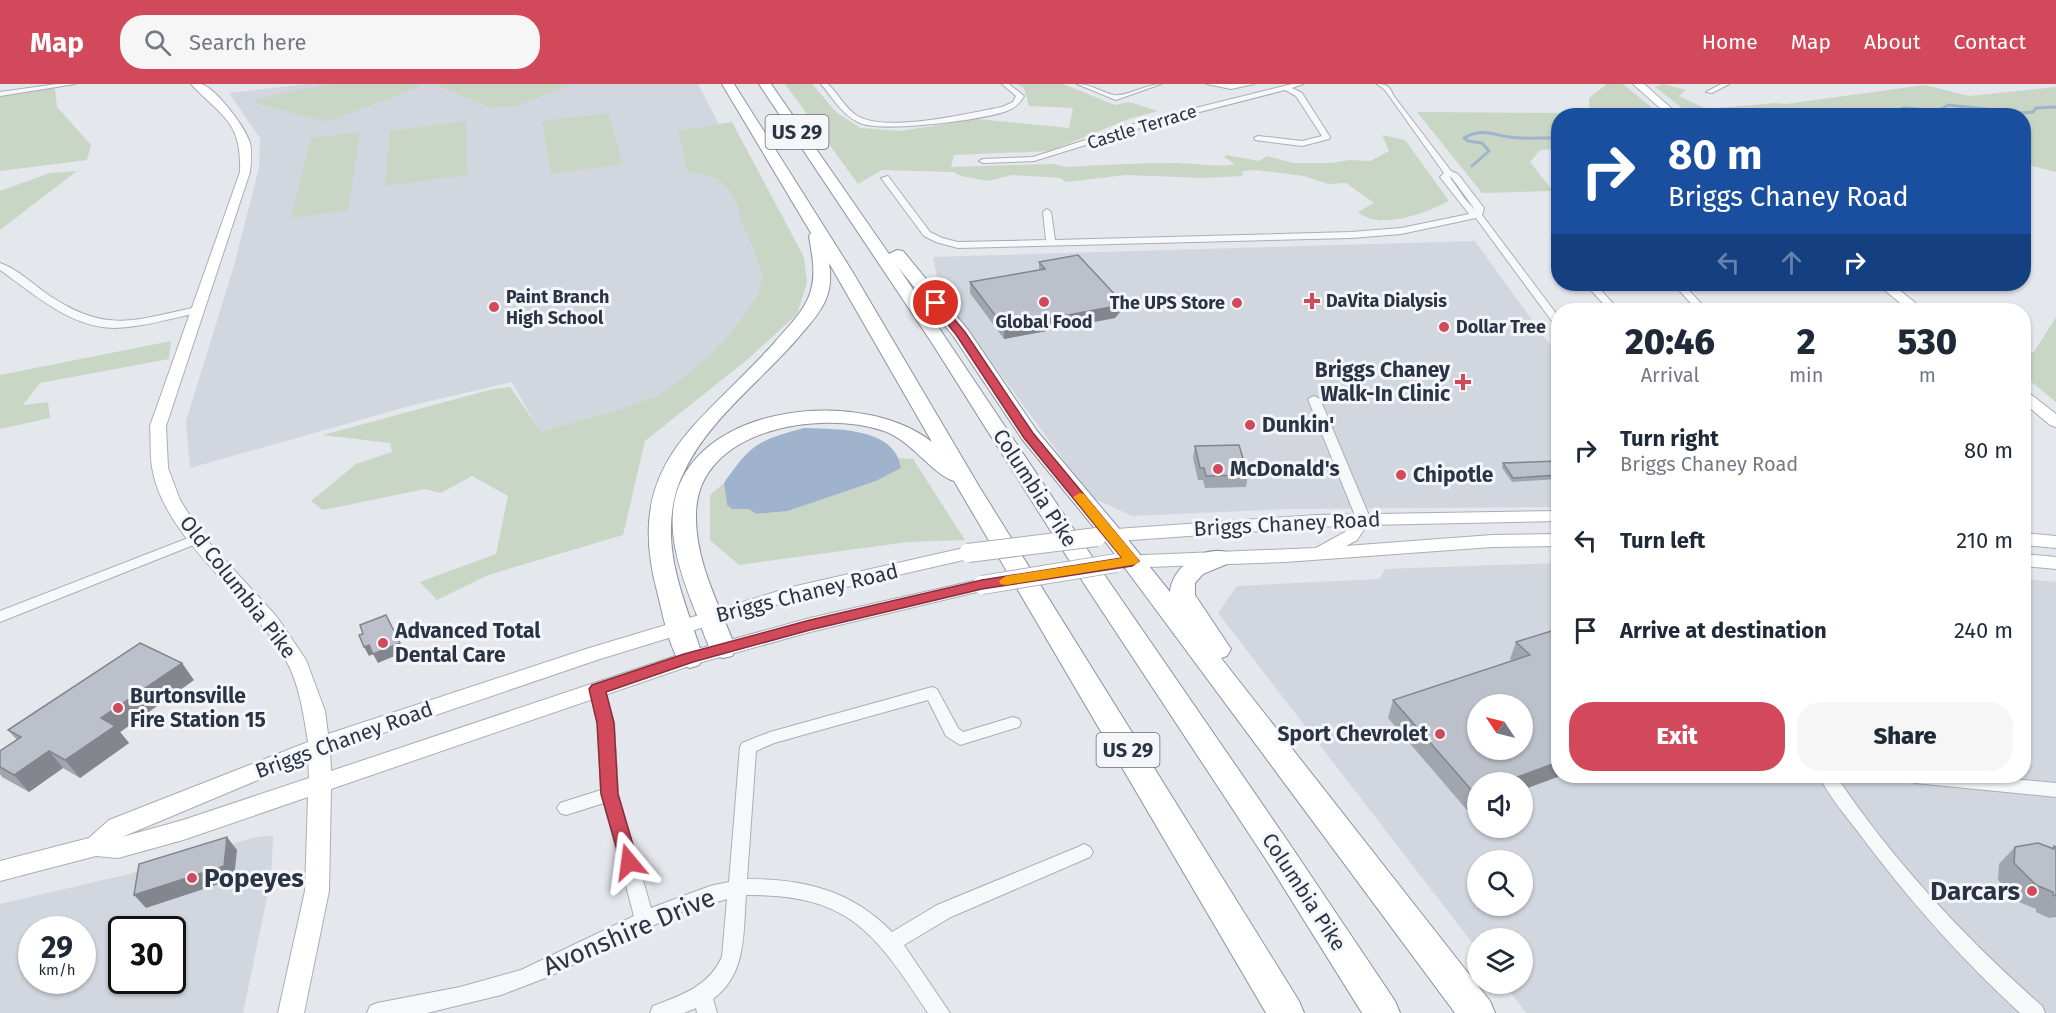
<!DOCTYPE html>
<html lang="en">
<head>
<meta charset="utf-8">
<style>
	body { margin:0; font-family:"Fira Sans",sans-serif; background:#f6f6f7; color:#1f2937; height:100vh; display:flex; flex-direction:column; font-size:22px; white-space:nowrap }
	* { box-sizing:border-box; margin:0 }
	p { font-size:20px; color:#747a83 }
	.icon { flex:none; width:33px; height:33px; fill:none; stroke:currentColor; stroke-width:2; stroke-linecap:round; stroke-linejoin:round }
	.map { position:relative; flex:1; overflow:hidden }
	.drawer { position:absolute; left:1551px; top:219px; width:480px; height:480px; display:flex; flex-direction:column; background:#fff; border-radius:24px; box-shadow:0 2px 4px #0004 }
	.drawer>* { flex:none }
	.top-card { position:absolute; left:1551px; top:24px; width:480px; height:183px; border-radius:24px; box-shadow:0 2px 4px #0004; background:#1a4fa0; color:#fff; overflow:hidden }
	.needle { width:39px; rotate:305deg }
	.tools { position:absolute; left:1467px; top:610px; display:grid; gap:12px }
	.tools a { display:grid; place-items:center; width:66px; height:66px; border-radius:50%; background:#fff; box-shadow:0 2px 4px #0004; font-size:30px }
	.speed { position:absolute; left:18px; top:832px; display:flex; gap:12px; font-size:30px; font-weight:700; text-align:center }
	.speed>* { display:grid; place-content:center; width:78px; height:78px; border-radius:50%; background:#fff; box-shadow:0 2px 4px #0004; line-height:1 }
	.speed small { font-size:15px; font-weight:400 }
	.speed .limit { border:3px solid #111; border-radius:9px; background:#fff; color:#111 }
	.pin { position:absolute; display:grid; place-items:center; width:51px; height:51px; color:#fff; margin:-26px; border:3px solid #fff; border-radius:50%; box-shadow:0 2px 6px #0007 }
	.me { position:absolute; width:66px; margin:-33px; rotate:344deg; stroke-linejoin:round; filter:drop-shadow(0 0 4px #0008) }
	.turn { display:flex; align-items:center; gap:21px; height:126px; padding:0 18px; font-size:27px }
	.turn .icon { width:78px; height:78px; stroke-width:2.5 }
	.turn b { display:block; font-size:42px; line-height:51px }
	.lanes { display:flex; align-items:center; height:57px; padding:0 18px; background:#0003; justify-content:center; gap:30px; direction:ltr }
	.lanes .off { opacity:.35 }
	.eta { display:flex; justify-content:space-evenly; align-items:center; height:102px; text-align:center }
	.eta b { font-size:36px; font-weight:800; line-height:42px }
	.action { display:flex; gap:12px; margin-top:auto; padding:12px 18px }
	.action a { flex:1; height:69px; border-radius:24px; background:#d1495b; color:#fff; font-size:24px; font-weight:800; line-height:69px; text-align:center }
	.action a+a { background:#f6f6f7; color:#1f2937 }
	ul { padding:0; list-style:none }
	li { display:flex; align-items:center; gap:18px; height:90px; padding:0 18px }
	li div { flex:1 }
	li b { display:block; font-size:22px }
	li em { font-style:normal }
	header { display:flex; align-items:center; gap:36px; box-sizing:border-box; height:84px; padding:0 30px; background:#d1495b; color:#fff }
	header strong { font-size:28px }
	nav { display:flex; gap:33px; margin-inline-start:auto; font-size:21px }
	.search { width:420px; height:54px; background:#f6f6f7; display:flex; align-items:center; gap:15px; box-sizing:border-box; padding:0 21px; border-radius:24px; color:#747a83; font-size:22px }
	.map>svg:first-child { display:block }
	.built { fill:#d2d6de; fill-rule:evenodd }
	.green { fill:#c9d6c5 }
	.water { fill:#9fb4cc }
	.lines { fill:none; stroke-linecap:round; stroke-linejoin:round }
	.stream { stroke:#9fb4cc; stroke-width:3 }
	.street-casing { stroke:#a9aeb7; stroke-width:2 }
	.secondary-casing { stroke:#a9aeb7; stroke-width:2 }
	.highway-casing { stroke:#8b94a3; stroke-width:2 }
	.street { fill:#f7f8fa; fill-rule:evenodd }
	.secondary { fill:#fff; fill-rule:evenodd }
	.highway { fill:#fff; fill-rule:evenodd }
	.secondary-bridge-casing { stroke:#a9aeb7; stroke-width:20; stroke-linecap:butt }
	.secondary-bridge { stroke:#fff; stroke-width:18 }
	.wall { fill:#a1a5ae }
	.shaded-wall { fill:#83868d }
	.building { fill:#bbc0ca; stroke:#83868d; stroke-width:1.5; fill-rule:evenodd }
	.route { fill:#d1495b; stroke:#882f3b; stroke-width:1.5 }
	.slow { fill:#f59e0b }
	.poi-dot { fill:#d1495b; stroke:#f4f6f9; stroke-width:2 }
	.labels { text-anchor:middle; dominant-baseline:central; stroke-width:6; stroke-linejoin:round; paint-order:stroke }
	.far-street-label { font-size:18px; fill:#2b3445; stroke:#f4f6f9 }
	.far-poi-label { font-size:18px; font-weight:bold; fill:#2b3445; stroke:#f4f6f9; text-anchor:start }
	.shield { fill:#f4f6f9; stroke:#676e7b; stroke-width:1.5 }
	.shield-label { font-size:20px; font-weight:bold; fill:#2b3445 }
	.poi-label { font-size:21px; font-weight:bold; fill:#2b3445; stroke:#f4f6f9; text-anchor:start }
	.street-label { font-size:21px; fill:#2b3445; stroke:#f4f6f9 }
	.near-poi-label { font-size:26px; font-weight:bold; fill:#2b3445; stroke:#f4f6f9; text-anchor:start }
	.near-street-label { font-size:26px; fill:#2b3445; stroke:#f4f6f9 }
</style>
</head>
<body>
<header>
<strong>Map</strong>
<div class="search"><svg class="icon" aria-label="search" viewBox="0 0 24 24"><circle cx="10" cy="10" r="6"/><path d="M15 15l6 6"/></svg>Search here</div>
<nav><a>Home</a><a>Map</a><a>About</a><a>Contact</a></nav>
</header>
<div class="map">
<svg width="2056" height="929" viewBox="0 0 2056 929">
	<rect width="100%" height="100%" fill="#e4e7ec"/>
	<path class="built" d="M307,0H698L749,98L788,187L684,307L540,348L512,298L413,321L190,384L186,337L233,185L259,84L260,54L229,9Z
		M1475,157L1558,272V423L1288,425L1132,432L1091,413L940,208L933,173Z
		M1558,479V692H2024V495L2056,498V929H1526L1504,900H1522V855H1478L1477,865L1218,529L1237,502L1379,495L1385,485ZM1478,621H1522V666H1478ZM1478,699H1522V744H1478ZM1478,777H1522V822H1478Z
		M273,752L271,794L243,929H0V820L129,790L256,753ZM32,846H82V897H32ZM122,846H172V897H122Z"/>
	<path class="green" d="M333,0H413L422,2L333,36L323,37L255,19L256,16L287,8Z
		M433,0H572L517,22L492,24Z
		M785,0H812L837,29L861,44L900,47L977,35L1069,44L1073,24L1029,22L1024,4L1017,0H1063L1115,21L1129,18L1158,27L1129,35L1050,67L954,71L951,83L1053,80L1066,83C1102,81 1139,79 1175,79C1193,79 1219,84 1235,80L1224,73L1227,71L1259,77L1267,72L1293,79H1332L1349,76L1370,77L1389,67L1382,51L1405,56L1449,117C1427,129 1379,147 1358,128L1374,119L1346,99L1328,100L1304,92L1255,86L1243,87L1242,92L1203,94L1126,91L1066,98L1060,94L1012,91L988,97L961,92L954,88L882,86L858,100Z
		M1607,0H1623L1661,31L1558,32V65L1540,66L1530,78L1553,107L1482,109L1417,28L1583,29L1592,26L1589,22V14Z
		M1663,0L1686,6L1679,12L1706,25L1776,19L1786,20L1925,1L1969,12L2056,3V88L2024,80V32L1691,31L1655,3Z
		M55,4L57,23L91,61L87,76L0,87V11Z
		M608,29L623,80L551,90L542,37Z
		M466,37L468,91L385,102L390,47Z
		M732,38L804,173L807,199L797,230L748,275L645,357L623,451L488,491L437,516L420,498L496,470L508,412L472,392L441,409L425,405L323,426L311,417L356,380L392,368L390,359L323,351L493,305L510,303L541,348C577,336 627,326 660,310C688,296 764,225 762,191C761,181 744,143 739,131C740,124 737,119 734,113C724,93 708,91 688,88L678,47Z
		M360,48L348,126L291,134L311,54Z
		M77,87L0,146V107L50,89Z
		M2056,233V318L2024,292V271L2034,268Z
		M171,257L169,275L40,299L23,321L48,318L50,334L0,345V291Z
		M899,374L913,375L965,456L908,458L739,481L710,456V411L724,399L727,421L732,425H749L756,430L788,427L876,397L900,384Z"/>
	<path class="water" d="M804,344C834,345 896,343 901,384L876,397L788,427L756,430L749,425H732L727,421L724,399C752,359 757,357 804,344Z"/>
	<g class="lines">
		<path class="stream" d="M1884,32L1904,24L1938,27L1948,21L2022,29L2033,28L2036,24L2056,23
			M1472,82L1489,67L1482,59L1468,57L1464,54C1481,44 1491,50 1509,53C1523,55 1538,54 1552,54L1558,48"/>
		<g class="street-casing">
			<path id="street" d="M57,0H75L0,12V8Z
				M821,0H828C838,9 845,24 856,31C884,50 969,29 1002,23L1013,18L1016,12L1002,0H1009L1024,12C1019,20 1015,24 1007,27C981,36 884,49 860,39C843,32 832,13 821,0Z
				M1077,0C1091,0 1101,8 1114,11C1126,13 1147,0 1161,0L1116,16Z
				M1207,0H1254L1231,5Z
				M1292,0H1303L1292,4L1302,9L1330,53L1329,55L1302,62L1255,56L1254,54L1258,52L1302,57L1322,52L1296,12L1285,6L1153,40L1034,77L983,79L979,77L983,75L1033,73L1147,36Z
				M1377,0C1386,0 1390,2 1393,11L1451,87L1458,90L1484,124L1482,131L1558,232V241L1554,240L1476,134L1401,150L1351,154L958,164L936,158L924,152L881,94L888,92L930,148L942,154L958,158L1046,156L1043,128L1047,125L1051,128L1055,156L1351,148L1401,144L1469,130L1440,93L1444,89L1385,6ZM1449,92L1452,94L1476,127L1465,115Z
				M1721,0H1729L1712,9L1706,8Z
				M0,179C18,185 35,202 50,212C108,250 135,236 197,223L202,226L197,229C170,235 142,243 115,244C71,244 34,210 0,186Z
				M1589,200H1602L1598,203L1619,226H1609L1589,204Z
				M1665,200L1684,201L1707,226H1697L1678,205Z
				M1772,223H1799L1804,226H1767Z
				M1314,312L1320,315L1370,434L1368,437H1358L1356,434L1308,315Z
				M196,451L203,455L201,458L0,538V527Z
				M597,599L602,601L605,605L614,639L618,710L651,824L710,802L729,798L740,663L742,659L770,648L932,603L937,605L958,644L963,648L1013,633L1019,635L1021,639L1019,643L960,661L946,652L928,616L774,659L756,667L747,795C804,795 851,806 892,848L937,821L1078,763L1084,760L1090,763L1093,768L1090,773L951,833L904,861L950,929H928C875,849 850,810 746,811C743,849 747,890 713,915L717,929H697L696,924L684,929H650L653,922C682,911 708,903 722,873L727,815L681,828L548,893L501,911L427,929H367L370,922L377,919L460,903L521,886L634,832L604,719L566,731L560,729L557,724L560,719L601,706L598,639L589,605L592,601Z
				M1819,692H1836C1893,777 1965,854 2042,922L2045,929H2020C1961,875 1909,816 1861,752C1847,733 1830,714 1819,692Z
				M1907,692H1978L2056,699V713L1915,699L1909,697Z"/>
		</g>
		<g class="secondary-casing">
			<path id="secondary" d="M191,0C195,0 198,0 201,0C217,5 245,43 250,59C252,69 251,78 250,88L166,342L168,384L180,416L202,451L277,533L306,576L325,627L328,650L586,565L792,503L968,463L974,465L977,469L974,473L968,475L802,513L600,575L330,667L331,687L690,567L810,534L982,495L989,497L991,501L989,505L810,548L695,580L331,705L329,807L304,929H278L305,807L308,713L183,756L118,774L96,772L0,797V777L89,754L109,736L308,658C304,633 300,605 289,582C256,515 164,458 152,383C150,370 151,355 150,342L240,88C242,37 222,33 191,0ZM308,675L309,694L183,736L122,753Z
				M1633,0H1644L1680,32H1669Z
				M1877,200H1892L1924,226H1909Z
				M2024,307L2029,309L2056,330V343L2050,341L2024,319Z
				M1558,427V437L1367,441L1357,456L1346,462L1492,451L1558,450V462L1492,463L1285,478L1120,484L1114,482L1111,478L1114,474L1120,472L1316,464L1345,448L1350,441L1102,458L1096,456L1093,452L1096,448L1102,446L1316,431Z
				M2024,449L2056,452V464L2024,461Z
				M2024,470L2056,473V485L2024,482Z"/>
		</g>
		<g class="highway-casing">
			<path id="highway" d="M722,0H734L852,187L980,404L1299,917L1304,929H1266L954,397C933,391 911,356 884,347C820,325 696,345 696,431C695,478 720,522 736,565L732,572L723,574L714,572C706,559 702,543 696,529C680,488 660,436 683,393C724,316 869,308 932,358L829,179C831,191 831,203 826,215C820,230 807,243 797,255C760,298 708,336 684,388C675,405 671,426 671,445C670,489 691,533 703,574L699,581L690,584L681,581C668,560 663,531 657,507C623,377 700,342 775,258C788,242 806,226 811,206C816,189 812,170 809,152L811,149Z
				M759,0H771L889,170L897,166L903,167L968,246L1037,347L1121,447L1170,508C1172,483 1202,462 1227,468L1230,474L1227,480L1203,490L1195,499V511L1231,565L1227,572L1221,574L1490,917L1495,929H1455L1105,457L1022,355L954,253L898,183L1101,486L1289,759L1395,917L1400,929H1362L1267,777L1083,498L932,259Z"/>
		</g>
		<use href="#street" class="street"/>
		<use href="#secondary" class="secondary"/>
		<use href="#highway" class="highway"/>
		<g class="secondary-bridge-casing">
			<path id="secondary-bridge" d="M968,469L1097,453
				M982,501L1116,479"/>
		</g>
		<use href="#secondary-bridge" class="secondary-bridge"/>
	</g>
	<path class="wall" d="M1039,178L1120,228L1115,234L1004,255L970,209V198L1039,186Z
		M1195,362L1248,391L1246,403L1205,404L1203,396H1198L1193,374Z
		M1558,377V395L1512,398L1502,384L1503,379Z
		M1558,545V692H1560L1522,706V699L1478,722L1467,726L1388,634L1393,616L1511,577L1510,575L1516,558Z
		M194,596L120,648L129,659L80,694L63,684L29,708L2,693L0,690V667L17,656L8,646Z
		M2054,762L2056,763V833L2049,834L2036,828V825L2019,818L1998,796L1999,780L2015,763L2052,764Z"/>
	<path class="shaded-wall" d="M1120,216V228L1115,234L1004,255V243Z
		M386,531L404,568L378,579L373,570L369,572L364,563Z
		M182,579L194,596L120,648L129,659L80,694L65,676L101,634Z
		M49,667L63,684L29,708L14,691Z
		M1558,678V692H1560L1522,706V699H1501Z
		M1478,708V722L1467,726L1474,709Z
		M227,753L237,766L234,795L146,824L134,811Z"/>
	<path class="building" d="M1078,171L1120,216L1116,222L1004,243L970,198L1045,185L1039,178Z
		M1239,361L1248,391L1206,392L1204,384H1200L1195,362Z
		M1558,377V391L1513,394L1503,379Z
		M386,531L400,559L373,570L369,561L364,563L359,551L363,550L360,541Z
		M1558,545V678L1501,699H1478V708L1474,709L1393,616L1530,571L1516,558ZM1478,621H1522V666H1478Z
		M140,559L182,579L101,634L115,642L65,676L49,667L14,691L0,683V667L21,653L8,646Z
		M227,753L224,782L134,811L139,780Z
		M2038,759L2054,765V762L2056,763V812L2053,811V808L2036,801L2014,779L2015,763Z"/>
	<path class="route" d="M932,217H939L965,248L1033,349L1139,477L1132,482L982,505L810,546L693,578L606,608L614,639L618,710L638,778L635,783L629,785L622,783L601,710L597,639L589,605L592,601L684,570L810,536L982,496L1122,474L1024,354L957,252L931,219Z"/>
	<path class="slow" d="M1080,409L1084,410L1137,474L1139,477L1137,480L1006,501L1001,500L999,497L1006,492L1122,474L1073,413Z"/>
	<g class="poi-dot">
		<path d="M1309 208h6v6h6v6h-6v6h-6v-6h-6v-6h6z"/>
		<circle cx="1044" cy="218" r="6"/>
		<circle cx="1237" cy="219" r="6"/>
		<circle cx="494" cy="223" r="6"/>
		<circle cx="1444" cy="243" r="6"/>
		<path d="M1460 289h6v6h6v6h-6v6h-6v-6h-6v-6h6z"/>
		<circle cx="1250" cy="341" r="6"/>
		<circle cx="1218" cy="385" r="6"/>
		<circle cx="1401" cy="391" r="6"/>
		<circle cx="383" cy="559" r="6"/>
		<circle cx="118" cy="624" r="6"/>
		<circle cx="1440" cy="650" r="6"/>
		<circle cx="192" cy="794" r="6"/>
		<circle cx="2032" cy="807" r="6"/>
	</g>
	<g class="labels">
		<g class="far-street-label">
			<text transform="translate(1142 43) rotate(-17)">Castle Terrace</text>
		</g>
		<g class="far-poi-label">
			<text x="506" y="213">Paint Branch<tspan x="506" dy="21">High School</tspan></text>
			<text x="1326" y="217">DaVita Dialysis</text>
			<text x="1225" y="219" text-anchor="end">The UPS Store</text>
			<text x="1044" y="238" text-anchor="middle">Global Food</text>
			<text x="1456" y="243">Dollar Tree</text>
		</g>
		<g class="shield">
			<rect x="765.5" y="31" width="63" height="34" rx="4.5"/>
			<rect x="1096.5" y="649" width="63" height="34" rx="4.5"/>
		</g>
		<g class="shield-label">
			<text x="797" y="48">US 29</text>
			<text x="1128" y="666">US 29</text>
		</g>
		<g class="poi-label">
			<text x="1450" y="286" text-anchor="end">Briggs Chaney<tspan x="1450" dy="24">Walk-In Clinic</tspan></text>
			<text x="1262" y="341">Dunkin'</text>
			<text x="1230" y="385">McDonald's</text>
			<text x="1413" y="391">Chipotle</text>
			<text x="395" y="547">Advanced Total<tspan x="395" dy="24">Dental Care</tspan></text>
			<text x="130" y="612">Burtonsville<tspan x="130" dy="24">Fire Station 15</tspan></text>
			<text x="1428" y="650" text-anchor="end">Sport Chevrolet</text>
		</g>
		<g class="street-label">
			<text transform="translate(1035 404) rotate(57)">Columbia Pike</text>
			<text transform="translate(1287 440) rotate(-3)">Briggs Chaney Road</text>
			<text transform="translate(238 503) rotate(52)">Old Columbia Pike</text>
			<text transform="translate(807 509) rotate(-14)">Briggs Chaney Road</text>
			<text transform="translate(344 656) rotate(-20)">Briggs Chaney Road</text>
			<text transform="translate(1304 808) rotate(57)">Columbia Pike</text>
		</g>
		<g class="near-poi-label">
			<text x="204" y="794">Popeyes</text>
			<text x="2020" y="807" text-anchor="end">Darcars</text>
		</g>
		<g class="near-street-label">
			<text transform="translate(629 848) rotate(-23)">Avonshire Drive</text>
		</g>
	</g>
</svg>
<div class="tools">
<a><svg class="needle" viewBox="-14 -14 28 28"><path d="M0-13l5 13h-10z" fill="#e53935"/><path d="M0 13l5-13h-10z" fill="#747a83"/></svg></a>
<a><svg class="icon" aria-label="sound" viewBox="0 0 24 24"><path d="M4 9h4l5-4v14l-5-4H4zM17 9q2 3 0 6"/></svg></a>
<a><svg class="icon" aria-label="search" viewBox="0 0 24 24"><circle cx="10" cy="10" r="6"/><path d="M15 15l6 6"/></svg></a>
<a><svg class="icon" aria-label="layers" viewBox="0 0 24 24"><path d="M12 4l9 5-9 5-9-5zM3 14l9 5 9-5"/></svg></a>
</div>
<div class="speed"><div>29<small>km/h</small></div><div class="limit">30</div></div>
<div class="pin" style="left:936px;top:219px;background:#d93025"><svg class="icon" aria-label="arrive" viewBox="0 0 24 24"><path d="M6 21V4h12l-3 4 3 4H6"/></svg></div>
<svg class="me" style="left:629px;top:778px" viewBox="-20 -20 40 40"><path d="M0-17L14 15 0 8-14 15z" fill="#d1495b" stroke="#fff" stroke-width="4"/></svg>
<div class="top-card">
<div class="turn"><svg class="icon" aria-label="right" viewBox="0 0 24 24"><path d="M7 20v-9h11M14 6l5 5-5 5"/></svg><div><b>80 m</b>Briggs Chaney Road</div></div>
<div class="lanes"><svg class="icon off" aria-label="left" viewBox="0 0 24 24"><path d="M17 20v-9H6M10 6l-5 5 5 5"/></svg><svg class="icon off" aria-label="ahead" viewBox="0 0 24 24"><path d="M12 20V5M6 11l6-6 6 6"/></svg><svg class="icon" aria-label="right" viewBox="0 0 24 24"><path d="M7 20v-9h11M14 6l5 5-5 5"/></svg></div>
</div>
<section class="drawer">
<div class="eta">
<div><b>20:46</b><p>Arrival</p></div>
<div><b>2</b><p>min</p></div>
<div><b>530</b><p>m</p></div>
</div>
<ul>
<li><svg class="icon" aria-label="right" viewBox="0 0 24 24"><path d="M7 20v-9h11M14 6l5 5-5 5"/></svg><div><b>Turn right</b><p>Briggs Chaney Road</p></div><em>80 m</em></li>
<li><svg class="icon" aria-label="left" viewBox="0 0 24 24"><path d="M17 20v-9H6M10 6l-5 5 5 5"/></svg><div><b>Turn left</b></div><em>210 m</em></li>
<li><svg class="icon" aria-label="arrive" viewBox="0 0 24 24"><path d="M6 21V4h12l-3 4 3 4H6"/></svg><div><b>Arrive at destination</b></div><em>240 m</em></li>
</ul>
<div class="action"><a>Exit</a><a>Share</a></div>
</section>
</div>
</body>
</html>
